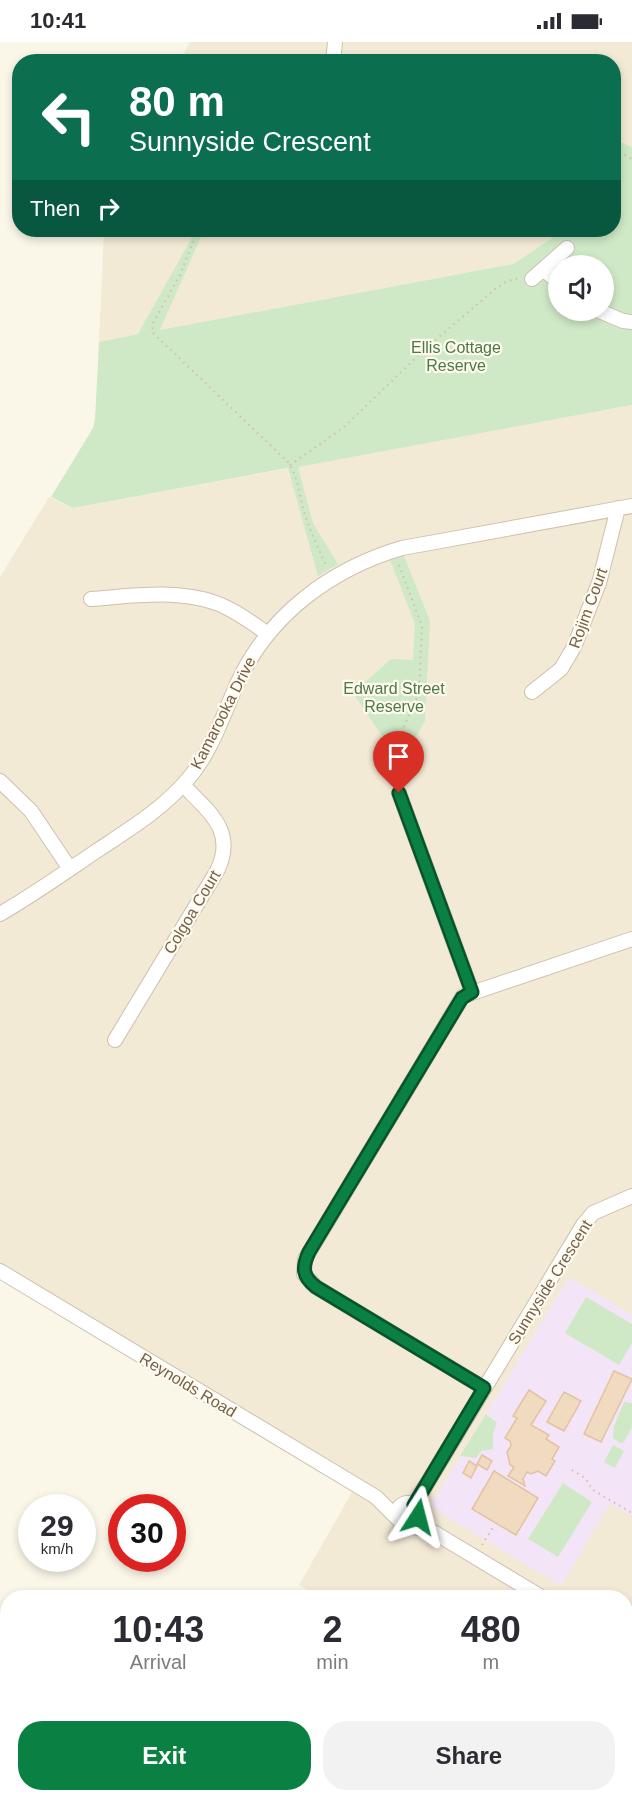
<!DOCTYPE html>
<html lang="en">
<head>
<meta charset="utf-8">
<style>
	body { margin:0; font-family:Helvetica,sans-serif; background:#f2f2f3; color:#2b2b33; height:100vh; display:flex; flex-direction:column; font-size:22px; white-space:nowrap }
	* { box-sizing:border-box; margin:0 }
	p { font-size:20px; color:#7c7c81 }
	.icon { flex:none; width:33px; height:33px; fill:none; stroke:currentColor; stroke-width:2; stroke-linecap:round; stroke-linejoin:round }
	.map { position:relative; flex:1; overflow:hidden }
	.drawer { position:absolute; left:0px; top:1548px; width:633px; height:212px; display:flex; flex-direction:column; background:#fff; border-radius:24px 24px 0 0; box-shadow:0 3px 9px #0003 }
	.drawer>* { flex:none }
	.hud { position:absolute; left:12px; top:12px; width:609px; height:183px; border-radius:24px; box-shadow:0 3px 9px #0003; background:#0b6e4f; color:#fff; overflow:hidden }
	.fabs { position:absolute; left:548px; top:213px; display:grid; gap:12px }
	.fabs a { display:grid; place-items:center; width:66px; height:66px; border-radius:50%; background:#fff; box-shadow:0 3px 9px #0003; font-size:30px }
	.speed { position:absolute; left:18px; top:1452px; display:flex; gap:12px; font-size:30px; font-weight:700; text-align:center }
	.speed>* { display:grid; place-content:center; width:78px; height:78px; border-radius:50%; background:#fff; box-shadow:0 3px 9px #0003; line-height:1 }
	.speed small { font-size:15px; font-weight:400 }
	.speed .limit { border:9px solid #d22; background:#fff; color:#111 }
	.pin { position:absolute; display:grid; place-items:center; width:51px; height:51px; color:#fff; margin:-62px -26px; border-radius:50% 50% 50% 0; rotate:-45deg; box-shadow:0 0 6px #0007 }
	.pin .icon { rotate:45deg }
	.me { position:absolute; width:66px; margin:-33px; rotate:9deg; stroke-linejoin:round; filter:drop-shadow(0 0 4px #0008) }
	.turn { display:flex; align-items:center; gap:21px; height:126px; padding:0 18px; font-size:27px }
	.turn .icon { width:78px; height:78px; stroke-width:2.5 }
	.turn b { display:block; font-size:42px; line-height:51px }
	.then { display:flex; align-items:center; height:57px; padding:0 18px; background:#0003; gap:12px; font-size:22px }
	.eta { display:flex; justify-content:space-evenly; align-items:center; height:102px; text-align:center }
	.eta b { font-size:36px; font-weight:700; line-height:42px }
	.button { display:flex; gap:12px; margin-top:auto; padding:12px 18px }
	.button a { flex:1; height:69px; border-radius:24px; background:#0b8043; color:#fff; font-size:24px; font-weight:700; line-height:69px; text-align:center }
	.button a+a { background:#f2f2f3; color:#2b2b33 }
	.status { display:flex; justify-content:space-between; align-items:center; height:42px; padding:0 30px; background:#fff; direction:ltr }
	.status svg { height:16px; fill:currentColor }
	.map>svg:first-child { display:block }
	.residential { fill:#f3ead6 }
	.education { fill:#f4e4f8 }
	.green { fill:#cfe9c6; fill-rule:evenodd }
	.building { fill:#f0dac0; stroke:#e2c3a1; stroke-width:1.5 }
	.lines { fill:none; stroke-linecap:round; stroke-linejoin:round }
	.minor-casing { stroke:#cdc0ae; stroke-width:16 }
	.path { stroke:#d5bea3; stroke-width:2; stroke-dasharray:1.5 4.5; stroke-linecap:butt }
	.minor { stroke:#fff; stroke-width:14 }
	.route-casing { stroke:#07532c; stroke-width:15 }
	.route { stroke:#0b8043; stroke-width:10 }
	.labels { text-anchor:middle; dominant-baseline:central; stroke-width:4.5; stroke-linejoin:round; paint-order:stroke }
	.park-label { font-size:16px; fill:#4d7945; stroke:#fefaee }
	.street-label { font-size:16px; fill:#74614d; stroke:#fefaee }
</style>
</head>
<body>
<div class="status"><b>10:41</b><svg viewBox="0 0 49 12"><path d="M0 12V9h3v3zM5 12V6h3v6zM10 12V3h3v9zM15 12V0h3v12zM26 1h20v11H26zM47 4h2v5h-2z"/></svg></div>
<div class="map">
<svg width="632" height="1759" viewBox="0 0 632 1759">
	<rect width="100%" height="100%" fill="#fbf7e8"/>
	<path class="residential" d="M190,0H632V105L614,97V20H178Z
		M104,188H552L553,195L513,222L99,300Z
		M632,363V1759H331L337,1752H626V1556L319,1555L299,1543L360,1436L0,1222V535L49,455L73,466Z"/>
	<path class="education" d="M569,1235L632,1273V1474L610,1462L561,1544L434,1467L432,1461Z"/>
	<path class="green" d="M614,97L632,105V363L298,425L313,481L338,522L318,534L288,426L73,466L51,455L93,386L95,377L99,300L138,292L196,188H204L160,288L513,222L552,196V188H614ZM558,224H603V268H558Z
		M404,514L430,579L425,679L402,719L410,740L401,744L388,703L353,651L391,617L413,618L415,582L390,518Z
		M586,1255L632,1282V1301L619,1323L565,1291Z
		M624,1360L632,1361V1385L624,1400L620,1401L613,1396L614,1384Z
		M486,1372L497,1381L493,1391V1407L481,1409L476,1416L460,1414Z
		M613,1403L624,1409L615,1426L604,1420Z
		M563,1441L592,1460L558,1515L528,1497Z"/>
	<path class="building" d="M614,1329L632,1337L601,1400L584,1392Z
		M529,1348L546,1359L531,1383L549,1393L546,1397L559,1405L552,1417L555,1419L546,1434L538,1429L531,1432L527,1430L523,1437L525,1444L508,1434L514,1425L510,1423L507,1410L511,1404L510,1399L505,1396L517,1376L513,1374Z
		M564,1350L581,1359L564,1389L547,1380Z
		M482,1413L492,1419L487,1428L477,1422Z
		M469,1419L477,1424L471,1436L463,1431Z
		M494,1429L538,1456L516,1493L472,1467Z"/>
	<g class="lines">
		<g class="minor-casing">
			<path id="minor" d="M333,20L335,0
				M543,227L558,240
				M532,237L567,206
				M597,268L623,279L632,280
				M91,557C132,554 176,547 216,561C235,568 252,581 268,592
				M532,650L561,627L574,605L599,541L618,466
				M0,739L31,769L70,827
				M399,751L472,950
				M0,872C33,853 64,831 95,810C128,788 163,767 188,737C212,709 223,673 238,640C270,572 331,527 402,506L632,464
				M115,998L217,829C237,789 208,769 183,743
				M0,1229L376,1455L399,1478
				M484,1346L316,1245L304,1232L305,1217L463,954L632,897
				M397 1472a11 11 0 1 1 22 0a11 11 0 1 1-22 0Z
				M414,1463L583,1183L593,1171L632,1154
				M408,1483L435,1491L543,1556
				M626,1605L632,1609"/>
		</g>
		<path class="path" d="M614,107L632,117
			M198,188L180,233L153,281L152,290L288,420C299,436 299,455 305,473C311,491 319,508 327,525
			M290,423L343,386L426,306L495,247L507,239L521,236
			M399,523L422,584L419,651L393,709L401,738
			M572,1428L585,1436L593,1448L632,1471
			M482,1503L493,1485"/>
		<use href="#minor" class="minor"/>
	</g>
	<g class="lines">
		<g class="route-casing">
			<path id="route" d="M399,751L472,950L462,956L309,1210C302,1225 302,1234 316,1245L484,1346L414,1463L418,1468V1475"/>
		</g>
		<use href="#route" class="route"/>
	</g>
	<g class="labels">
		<g class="park-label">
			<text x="456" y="305">Ellis Cottage<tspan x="456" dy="18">Reserve</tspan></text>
			<text x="394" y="646">Edward Street<tspan x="394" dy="18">Reserve</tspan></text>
		</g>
		<g class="street-label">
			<text transform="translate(588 566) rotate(-70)">Rojim Court</text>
			<text transform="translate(223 671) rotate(-63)">Kamarooka Drive</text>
			<text transform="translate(192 870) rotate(-59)">Colgoa Court</text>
			<text transform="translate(550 1240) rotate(-58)">Sunnyside Crescent</text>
			<text transform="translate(188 1343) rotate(31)">Reynolds Road</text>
		</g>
	</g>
</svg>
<div class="fabs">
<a><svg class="icon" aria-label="sound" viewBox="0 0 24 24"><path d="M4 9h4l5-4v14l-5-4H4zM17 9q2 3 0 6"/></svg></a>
</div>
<div class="speed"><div>29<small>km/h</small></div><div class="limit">30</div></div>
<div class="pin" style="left:399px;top:751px;background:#d93025"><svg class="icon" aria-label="arrive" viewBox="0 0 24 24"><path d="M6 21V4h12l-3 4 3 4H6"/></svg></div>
<svg class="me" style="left:418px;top:1475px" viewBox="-20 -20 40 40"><path d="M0-17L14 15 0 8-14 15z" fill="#0b8043" stroke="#fff" stroke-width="4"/></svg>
<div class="hud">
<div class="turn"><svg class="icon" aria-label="left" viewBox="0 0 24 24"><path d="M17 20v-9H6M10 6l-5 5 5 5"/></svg><div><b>80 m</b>Sunnyside Crescent</div></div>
<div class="then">Then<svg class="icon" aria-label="right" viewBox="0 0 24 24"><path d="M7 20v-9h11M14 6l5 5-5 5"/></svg></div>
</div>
<section class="drawer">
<div class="eta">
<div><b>10:43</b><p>Arrival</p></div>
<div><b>2</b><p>min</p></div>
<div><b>480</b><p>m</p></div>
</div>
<div class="button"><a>Exit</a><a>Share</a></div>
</section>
</div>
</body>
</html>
